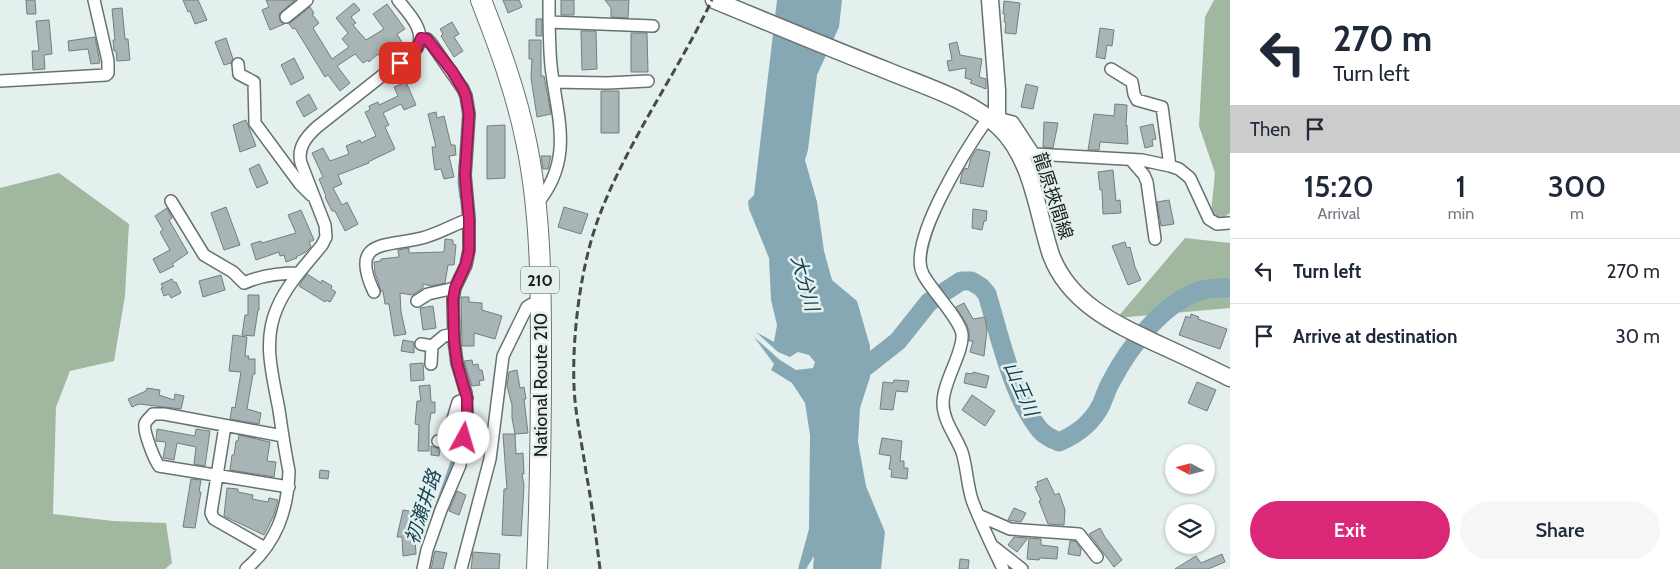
<!DOCTYPE html>
<html lang="en">
<head>
<meta charset="utf-8">
<style>
	body { margin:0; font-family:Cabin,"Noto Sans JP",sans-serif; background:#f6f6f7; color:#1f2937; height:100vh; display:flex; flex-direction:column; font-size:19px; white-space:nowrap }
	* { box-sizing:border-box; margin:0 }
	p { font-size:16px; color:#747a83 }
	.icon { flex:none; width:28px; height:28px; fill:none; stroke:currentColor; stroke-width:2; stroke-linecap:round; stroke-linejoin:round }
	.map { position:relative; flex:1; overflow:hidden }
	.side { display:flex; flex-direction:column; background:#fff; width:450px }
	.side>* { flex:none }
	.guide { background:#fff; color:#1f2937; overflow:hidden }
	.needle { width:32px; rotate:277deg }
	.buttons { position:absolute; left:1165px; top:444px; display:grid; gap:10px }
	.buttons a { display:grid; place-items:center; width:50px; height:50px; border-radius:50%; background:#fff; box-shadow:0 1px 4px #0004; font-size:25px }
	.pin { position:absolute; display:grid; place-items:center; width:42px; height:42px; color:#fff; margin:-21px; border-radius:10px; box-shadow:0 2px 8px #0006 }
	.me { position:absolute; width:55px; margin:-28px; rotate:6deg; stroke-linejoin:round; filter:drop-shadow(0 0 4px #0008) }
	.turn { display:flex; align-items:center; gap:18px; height:105px; padding:0 20px; font-size:22px }
	.turn .icon { width:65px; height:65px; stroke-width:2.5 }
	.turn b { display:block; font-size:35px; line-height:42px }
	.then { display:flex; align-items:center; height:48px; padding:0 20px; background:#0003; gap:10px; font-size:19px }
	.eta { display:flex; justify-content:space-evenly; align-items:center; height:85px; text-align:center }
	.eta b { font-size:30px; font-weight:600; line-height:35px }
	.action { display:flex; gap:10px; margin-top:auto; padding:10px 20px }
	.action a { flex:1; height:58px; border-radius:30px; background:#db2777; color:#fff; font-size:20px; font-weight:600; line-height:58px; text-align:center }
	.action a+a { background:#f6f6f7; color:#1f2937 }
	ul { padding:0; list-style:none }
	li { display:flex; align-items:center; gap:15px; height:65px; padding:0 20px; border-top:1px solid #e0e1e3 }
	li div { flex:1 }
	li b { display:block; font-size:19px }
	li em { font-style:normal }
	main { display:flex; flex:1; min-height:0 }
	.map>svg:first-child { display:block }
	.forest { fill:#a2b79f }
	.water { fill:#85a8b4 }
	.lines { fill:none; stroke-linecap:round; stroke-linejoin:round }
	.stream { stroke:#85a8b4; stroke-width:3 }
	.river { stroke:#85a8b4; stroke-width:19 }
	.building { fill:#a8b4b5; stroke:#737f7f }
	.street-casing { stroke:#677270; stroke-width:14 }
	.secondary-casing { stroke:#677270; stroke-width:19 }
	.highway-casing { stroke:#677270; stroke-width:22 }
	.street { stroke:#fff; stroke-width:11 }
	.secondary { stroke:#fff; stroke-width:16 }
	.highway { stroke:#fff; stroke-width:20 }
	.rail { stroke:#454b49; stroke-width:3; stroke-dasharray:8 4; stroke-linecap:butt }
	.route-casing { stroke:#8e194d; stroke-width:12 }
	.route { stroke:#db2777; stroke-width:9 }
	.labels { text-anchor:middle; dominant-baseline:central; stroke-width:5; stroke-linejoin:round; paint-order:stroke }
	.shield { fill:#e4f0ee; stroke:#555c5a; stroke-width:1 }
	.shield-label { font-size:16px; font-weight:bold; fill:#181c1b }
	.street-label { font-size:18px; fill:#181c1b; stroke:#e4f0ee }
	.water-label { font-size:19px; font-style:italic; fill:#104251; stroke:#e4f0ee }
</style>
</head>
<body>
<main>
<div class="map">
<svg width="1230" height="569" viewBox="0 0 1230 569">
	<rect width="100%" height="100%" fill="#e4f0ee"/>
	<path class="forest" d="M1214,0H1230V213L1219,221L1211,212L1215,173L1199,126L1205,17Z
		M59,173L129,224L125,296L114,361L70,371L56,407L53,514L113,521L166,523L172,563L165,569H0V188Z
		M1185,238L1230,243V308L1117,318Z"/>
	<path class="water" d="M777,0H842L839,27L817,75L808,150L805,160L817,202L824,251L832,280L857,301L870,346V377L860,408L858,442L866,486L885,532L881,569H813L814,556L806,569H798L809,529L810,435L805,403L792,383L771,370L774,364L754,337L780,360L796,370L813,368L815,362L809,355L798,352L790,357L778,352L756,332L774,342L777,325L771,300L769,258L749,209L748,201L754,195Z"/>
	<g class="lines">
		<path class="stream" d="M460,164L459,183L461,198
			M434,513L457,448"/>
		<path class="river" d="M850,379L898,341L929,302L961,281H971L981,287L987,294C999,334 1013,398 1040,430C1045,436 1052,439 1059,442C1078,434 1092,423 1101,405C1105,396 1107,388 1112,380C1130,346 1162,304 1199,291C1210,287 1220,288 1230,288"/>
	</g>
	<path class="building" d="M26,0H35L36,14H27Z
		M183,0H198L207,20L195,24L190,11L188,12Z
		M266,0H295L279,14L280,21L284,24L270,30L262,10L269,7Z
		M503,0H519L522,7L508,13Z
		M561,0H574V15H561Z
		M605,0H629L628,18L611,17V8Z
		M1004,1L1020,3L1016,34L1005,33L1006,22H1004L1005,14H1003Z
		M354,3L360,10L351,17L356,23L353,25L366,40L384,29L373,14L387,4L405,29L397,34L404,46L391,54L393,58L385,64L378,54L369,62L368,60L363,63L355,54L337,66L350,83L340,91L328,75L325,77L295,28L293,29L289,24L310,7L314,13L312,14L319,23L313,28L332,59L349,47L342,39L348,33L336,18Z
		M122,8L125,39H128L130,60L117,61L116,51H114L113,40H115L112,9Z
		M536,19H542V36H536Z
		M49,20L52,54L44,55L45,69L33,70L32,51H39L36,21Z
		M452,22L459,34L454,37L463,51L454,57L441,36L443,34L440,29Z
		M1100,28L1114,30L1112,46L1107,45L1105,59L1096,57Z
		M581,31H596L597,69L582,70Z
		M631,33H647L648,72H631Z
		M95,37L100,63L91,64L88,49L69,51L68,41Z
		M226,38L233,59L231,63L224,65L215,42Z
		M529,40H541V76H544L551,114L537,117L531,78L532,59H529Z
		M957,42L960,55L982,59L979,77L986,79V89L970,83L972,80L965,78L966,68L949,71L947,61L952,60L949,44Z
		M294,58L304,78L291,85L281,65Z
		M406,82L416,105L404,110L401,104L383,113L389,125L385,127L395,149L368,162L369,163L338,175L342,184L333,188L342,205L347,202L358,224L345,231L335,211H332L325,197L326,196L319,179L323,177L312,153L323,148L330,161L349,154L346,146L360,140L361,143L376,136L365,112L370,110L369,106L378,102L379,105L398,96L394,87Z
		M1026,84L1038,87L1033,109L1021,107Z
		M601,91H619V133H601Z
		M309,94L317,109L304,117L296,102Z
		M1115,104L1127,105L1126,126L1127,125L1128,144L1100,142L1099,150H1088L1094,114L1114,116Z
		M436,112L437,118L444,116L451,145H455L456,155L449,156L454,177L444,179L441,169L435,170L434,164L432,147H436L428,114Z
		M246,120L256,146L240,152L233,125Z
		M1044,122L1058,123L1053,148L1043,147Z
		M1153,124L1156,139L1152,140L1153,146L1145,148L1140,127Z
		M505,125V178L487,179V126Z
		M977,149L990,152L983,187L960,183L962,173L965,168L968,169L971,158Z
		M541,156H551L548,169H543Z
		M259,164L268,183L257,188L249,169Z
		M1113,170L1116,201L1120,200L1121,213L1103,214L1102,190H1100L1098,172Z
		M1169,200L1174,224L1161,226L1157,202Z
		M226,207L240,245L224,250L211,213Z
		M564,207L588,214L581,234L558,227Z
		M167,208L172,218L169,220L188,253L172,264L174,266L160,273L153,259L170,250L160,232L163,230L155,216Z
		M973,209L987,211L986,221H984L982,230L972,228Z
		M301,210L314,240L309,242L311,247L306,252L296,257L297,258L286,262L284,255L280,256L279,252L256,260L251,244L261,241L262,243L296,233L288,215Z
		M445,239L453,240V244L456,245L454,265H448L445,283L431,286L423,284V288L412,295L400,293L401,312L406,334L394,336L389,304H385L383,291H381L375,273L374,262L381,261V259L399,257L398,250L409,248V253L444,252Z
		M1125,242L1127,248L1130,247L1135,267L1141,280L1128,285L1112,246Z
		M307,274L321,283L322,280L332,286L331,289L336,292L330,302L326,300L325,302L299,286Z
		M221,275L225,290L203,297L199,281Z
		M172,279L174,283L176,282L181,293L171,298L169,294L164,296L161,288L163,287L161,284Z
		M248,295H259V310H258L254,336L242,335L245,315H248Z
		M461,297H469V302L482,303V310L502,316L495,339L474,333V346H462Z
		M964,303L973,319L985,317L987,330L984,356L970,352L973,341H969V332L967,325L956,307Z
		M433,306L436,328L423,330L420,308Z
		M1191,314L1199,317L1198,319L1227,329L1220,349L1179,335L1186,316L1190,318Z
		M233,335L247,337L245,356H249L248,359H255V374H253L247,409L261,413L259,424L230,419L232,407L235,408L241,372L229,371Z
		M403,340L414,342V353L401,351Z
		M472,360L473,365L478,364L479,370H482L484,380L479,381L480,385L472,386L464,361Z
		M423,363L424,380L411,381L410,364Z
		M517,370L520,388L524,387L526,399H524L528,433L515,434L512,418V405L507,386L509,372Z
		M973,372L989,376L986,388L964,383L966,373L973,374Z
		M894,380L909,381L907,392L896,391L893,410L880,409L883,382L893,383Z
		M1197,382L1216,390L1207,411L1188,403Z
		M430,385L431,402H435V413H431L429,425V451H418L419,425L415,424L417,401H421L419,386Z
		M147,388L160,390L159,395L174,400L175,394L184,396L181,409L139,404L132,407L128,399L146,391Z
		M972,395L995,411L985,426L962,410Z
		M157,429L195,436L196,429L210,431L205,466L194,464L196,447L177,443L174,460L163,458L166,442L156,441Z
		M503,434H515L516,454L523,453L524,474H522L524,485L521,536L502,535L504,489H507Z
		M239,435L270,442L267,461L276,462L274,477L230,470L232,455H234L236,441H238Z
		M882,438L902,441L900,461H904V468H908L907,479L891,477L892,470L889,469L891,456L879,454Z
		M431,446L440,449L439,456L431,455Z
		M320,470L329,471L328,479L319,478Z
		M1047,478L1055,495L1059,493L1065,510L1064,525L1048,524L1039,501L1041,500L1035,487L1038,486L1037,482Z
		M191,479L201,480L199,492H201L195,528L183,527Z
		M227,488L238,489V492L253,495L252,499L268,502L269,498L278,500L274,515L264,535L224,516Z
		M457,491L466,495L459,515L449,511Z
		M419,498L431,499L430,508L418,507Z
		M1014,508L1026,513L1021,522L1008,520Z
		M403,510L416,512L411,539H415L416,554L403,556L402,537H397Z
		M1100,528L1105,537L1122,560L1114,567L1089,534Z
		M1014,537L1028,538L1017,552L1008,545Z
		M1029,538L1041,539V545L1058,547L1057,559L1040,558L1039,560L1027,559Z
		M1070,541H1075L1081,549L1080,556L1068,554Z
		M435,551L447,553L443,569H431Z
		M473,552L500,554L499,569H471Z
		M1222,554L1225,562L1208,569H1175L1196,556L1201,563Z
		M960,559L969,560L968,569H959Z"/>
	<g class="lines">
		<g class="street-casing">
			<path id="street" d="M286,17L307,0
				M549,22L653,26
				M421,38L427,39L431,43L463,89L466,96L469,114L465,175L469,219V250L466,265L455,288L453,299L454,340L457,363L466,393L467,412L460,465L441,510L427,550L423,569
				M238,64L239,74L254,82L255,123L300,184L311,195
				M1111,69L1132,82L1134,94L1137,100L1162,107L1170,166
				M0,81L106,75L108,73V61L94,0
				M553,82L607,83L648,81
				M988,118C969,145 906,243 923,274C931,290 960,319 962,334C964,352 943,381 943,403C943,421 956,436 962,452C967,468 967,484 972,500C981,524 992,546 1003,569
				M998,118L1013,122L1034,154L1142,160L1170,166L1179,169L1190,178L1209,219L1217,224L1230,223
				M1131,160L1144,175L1147,182L1155,239
				M171,201L204,255L233,272L244,283C262,275 280,273 299,273
				M536,205C575,159 557,118 551,66C549,44 549,22 549,0
				M374,292C349,239 385,247 422,238C438,234 453,225 469,219
				M417,301L428,294L455,288
				M421,344L432,346L444,336L454,334
				M431,364L432,346
				M225,426L211,513L214,519L265,548
				M283,436L164,414H153C151,417 146,420 145,424C143,431 154,459 159,466L289,487
				M438,441L442,442L448,436L458,402L467,398
				M978,515L1010,529L1079,534L1097,557
				M994,547L1022,569
				M246,569C276,543 288,511 289,471C285,451 282,431 279,410C273,376 262,342 277,308C287,284 306,265 322,245L326,237L325,225L301,163C297,148 306,137 317,127L417,48C427,31 408,13 398,0
				M461,569L490,459L503,356L527,307L532,304H541"/>
		</g>
		<g class="secondary-casing">
			<path id="secondary" d="M714,0C772,24 830,48 888,71C924,86 971,100 999,127C1033,159 1037,213 1051,255C1069,303 1115,324 1158,344C1182,355 1206,366 1230,378
				M990,0L997,90V125"/>
		</g>
		<g class="highway-casing">
			<path id="highway" d="M481,0C499,46 516,92 526,141C541,212 541,284 541,356C541,427 540,498 537,569"/>
		</g>
		<use href="#street" class="street"/>
		<use href="#secondary" class="secondary"/>
		<use href="#highway" class="highway"/>
		<path class="rail" d="M600,569C596,537 592,504 586,472C582,443 575,414 574,386C572,333 581,263 600,214C629,139 677,73 712,0"/>
	</g>
	<g class="lines">
		<g class="route-casing">
			<path id="route" d="M400,63L417,48L421,38L427,39L452,71L463,89L466,96L469,114L465,175L469,219V250L466,264L455,288L453,299L454,340L457,363L467,398V412L464,438"/>
		</g>
		<use href="#route" class="route"/>
	</g>
	<g class="labels">
		<rect class="shield" x="521" y="266.5" width="38" height="27" rx="4"/>
		<g class="shield-label">
			<text x="540" y="280">210</text>
		</g>
		<g class="street-label">
			<text transform="translate(1053 196) rotate(72)">龍原挾間線</text>
			<text transform="translate(541 385) rotate(-90)">National Route 210</text>
		</g>
		<g class="water-label">
			<text transform="translate(805 283) rotate(74)">大分川</text>
			<text transform="translate(1021 389) rotate(66)">山王川</text>
			<text transform="translate(423 507) rotate(-72)">初瀬井路</text>
		</g>
	</g>
</svg>
<div class="buttons">
<a><svg class="needle" viewBox="-14 -14 28 28"><path d="M0-13l5 13h-10z" fill="#e53935"/><path d="M0 13l5-13h-10z" fill="#747a83"/></svg></a>
<a><svg class="icon" aria-label="layers" viewBox="0 0 24 24"><path d="M12 4l9 5-9 5-9-5zM3 14l9 5 9-5"/></svg></a>
</div>
<div class="pin" style="left:400px;top:63px;background:#d93025"><svg class="icon" aria-label="arrive" viewBox="0 0 24 24"><path d="M6 21V4h12l-3 4 3 4H6"/></svg></div>
<svg class="me" style="left:464px;top:438px" viewBox="-20 -20 40 40"><circle r="19" fill="#fff"/><path d="M0-13L10 11 0 6-10 11z" fill="#db2777"/></svg>
</div>
<section class="side">
<div class="guide">
<div class="turn"><svg class="icon" aria-label="left" viewBox="0 0 24 24"><path d="M17 20v-9H6M10 6l-5 5 5 5"/></svg><div><b>270 m</b>Turn left</div></div>
<div class="then">Then<svg class="icon" aria-label="arrive" viewBox="0 0 24 24"><path d="M6 21V4h12l-3 4 3 4H6"/></svg></div>
</div>
<div class="eta">
<div><b>15:20</b><p>Arrival</p></div>
<div><b>1</b><p>min</p></div>
<div><b>300</b><p>m</p></div>
</div>
<ul>
<li><svg class="icon" aria-label="left" viewBox="0 0 24 24"><path d="M17 20v-9H6M10 6l-5 5 5 5"/></svg><div><b>Turn left</b></div><em>270 m</em></li>
<li><svg class="icon" aria-label="arrive" viewBox="0 0 24 24"><path d="M6 21V4h12l-3 4 3 4H6"/></svg><div><b>Arrive at destination</b></div><em>30 m</em></li>
</ul>
<div class="action"><a>Exit</a><a>Share</a></div>
</section>
</main>
</body>
</html>
